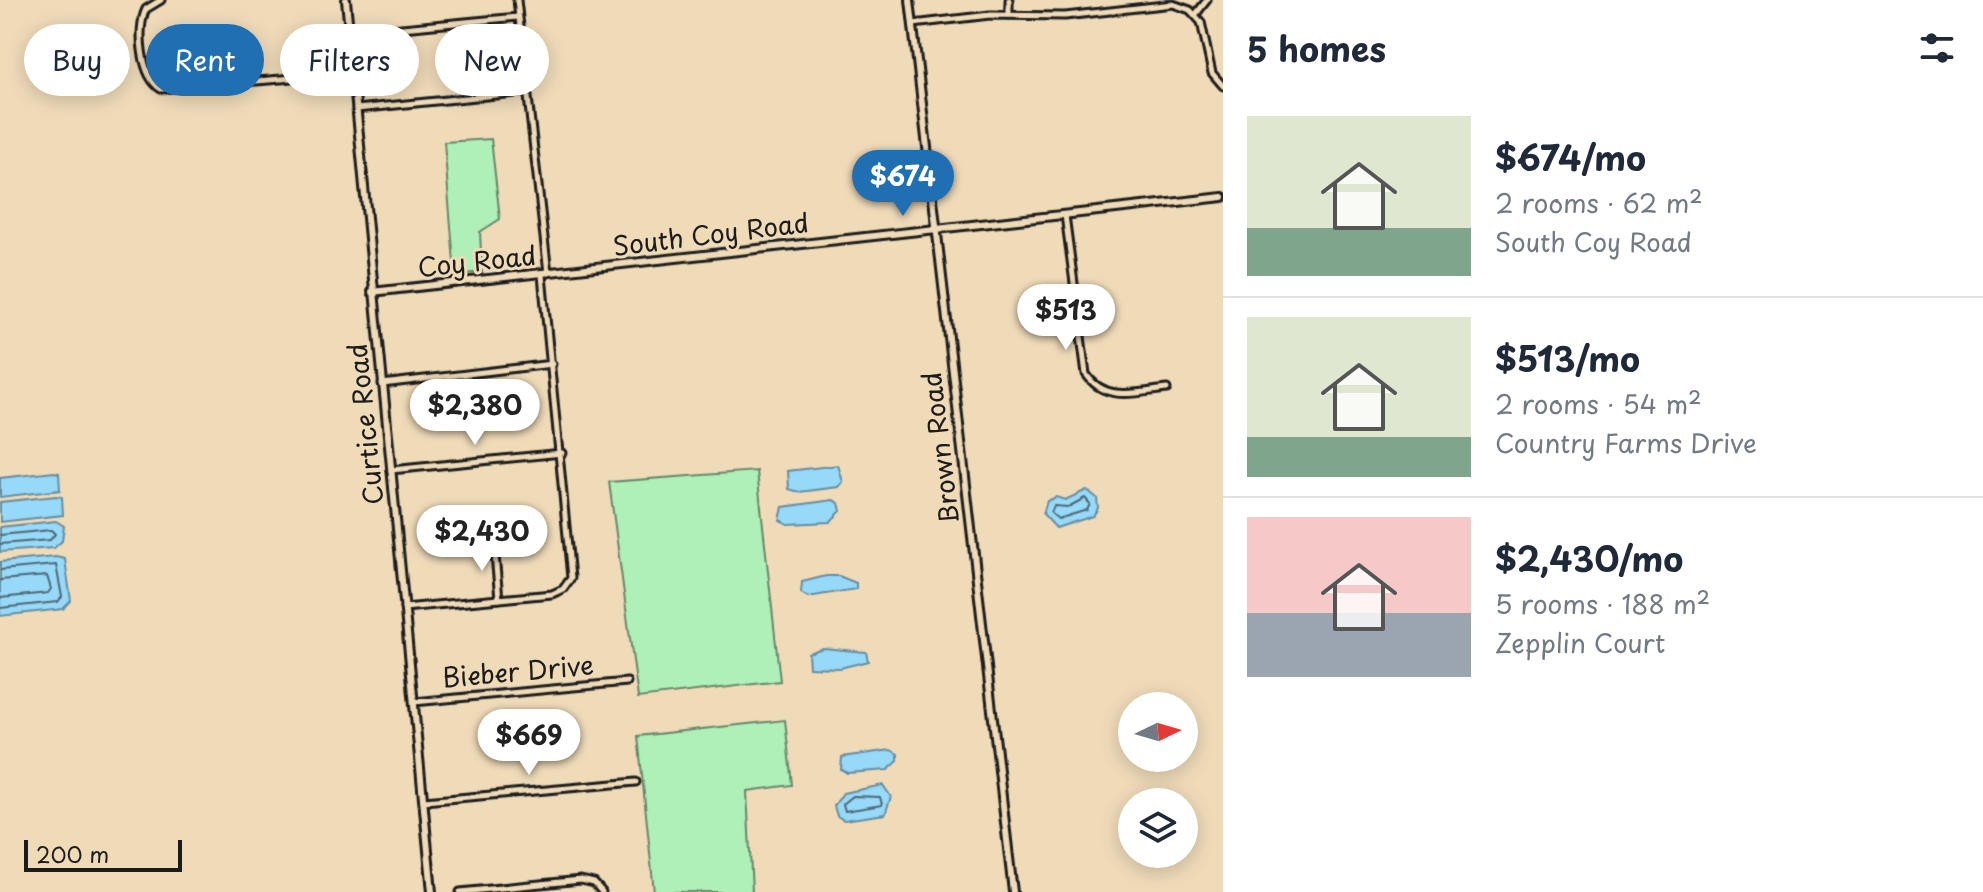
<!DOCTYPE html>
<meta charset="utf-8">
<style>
body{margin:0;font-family:"Playpen Sans",sans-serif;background:#f2f2f3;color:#1f2937;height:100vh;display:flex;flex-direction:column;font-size:30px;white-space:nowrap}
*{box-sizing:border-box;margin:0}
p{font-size:26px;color:#747a83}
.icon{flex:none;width:44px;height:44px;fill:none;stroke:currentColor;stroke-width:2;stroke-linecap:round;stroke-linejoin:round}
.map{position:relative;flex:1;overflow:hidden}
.side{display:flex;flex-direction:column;background:#fff;width:760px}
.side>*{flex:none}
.guide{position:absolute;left:24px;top:24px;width:760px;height:72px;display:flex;gap:16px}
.needle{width:52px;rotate:85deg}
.fabs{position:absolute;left:1118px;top:692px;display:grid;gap:16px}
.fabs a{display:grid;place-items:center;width:80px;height:80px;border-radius:50%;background:#fff;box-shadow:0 4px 20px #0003;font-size:40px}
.scale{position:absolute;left:24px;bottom:20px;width:158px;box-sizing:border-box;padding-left:8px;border:4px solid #1c1c1c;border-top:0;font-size:22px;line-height:28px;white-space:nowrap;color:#1c1c1c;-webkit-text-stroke:6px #f0dbb9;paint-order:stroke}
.price{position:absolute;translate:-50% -68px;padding:0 18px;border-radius:28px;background:#fff;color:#222;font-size:26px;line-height:52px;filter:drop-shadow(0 2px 4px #0008)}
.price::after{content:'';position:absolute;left:50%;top:48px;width:24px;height:18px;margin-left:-12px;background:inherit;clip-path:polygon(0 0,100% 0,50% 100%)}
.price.active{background:#1f6fb2;color:#fff}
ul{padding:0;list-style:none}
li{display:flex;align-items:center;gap:24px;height:200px;padding:0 24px}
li+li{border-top:2px solid #e0e1e3}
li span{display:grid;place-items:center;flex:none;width:224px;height:160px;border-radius:0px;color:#555}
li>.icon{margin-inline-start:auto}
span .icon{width:96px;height:96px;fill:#fffc;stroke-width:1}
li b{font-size:34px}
h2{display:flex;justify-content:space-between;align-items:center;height:96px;padding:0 24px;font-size:34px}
.pill{padding:0 28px;border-radius:36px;background:#fff;box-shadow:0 4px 20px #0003;font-size:28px;line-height:72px}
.pill.active{background:#1f6fb2;color:#fff}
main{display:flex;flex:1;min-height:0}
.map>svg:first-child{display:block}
</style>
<main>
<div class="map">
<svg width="1223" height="892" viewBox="0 0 1223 892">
<rect width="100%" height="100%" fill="#f0dbb9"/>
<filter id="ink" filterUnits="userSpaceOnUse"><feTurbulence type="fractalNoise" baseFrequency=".0125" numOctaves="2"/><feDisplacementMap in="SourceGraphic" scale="16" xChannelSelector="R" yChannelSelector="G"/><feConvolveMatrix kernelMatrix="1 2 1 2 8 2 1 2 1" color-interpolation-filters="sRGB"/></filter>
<g filter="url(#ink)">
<g fill="#afefb8" stroke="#66866a" stroke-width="2">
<polygon points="491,139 500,219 480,232 482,272 455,275 444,142"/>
<polygon points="757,471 780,681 638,698 609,482"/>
<polygon points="785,720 792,785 747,791 752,892 654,892 638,736"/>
</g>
<g fill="#96d9f8" stroke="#658da0" stroke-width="2">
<polygon points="838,465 843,482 839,487 799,492 789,489 788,471"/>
<polygon points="54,472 59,473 60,490 0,497 0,478"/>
<polygon points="1087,490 1097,498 1098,508 1093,516 1056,528 1043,514 1047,501 1056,497 1065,500"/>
<polygon points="56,496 62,497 63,515 0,522 0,502"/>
<polygon points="833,500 839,503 841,511 830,522 788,524 780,520 783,507"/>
<polygon points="56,521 64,526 62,541 54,548 0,552 0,527"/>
<polygon points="56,557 65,559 71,601 63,609 0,616 0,562"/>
<polygon points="826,576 839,576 856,583 856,589 808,597 801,593 802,582"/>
<polygon points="823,648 866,652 868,661 840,668 809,667 808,653"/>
<polygon points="891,750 898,754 898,761 888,770 847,773 841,769 842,757"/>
<polygon points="883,785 891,797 885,814 844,820 837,816 834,806 843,793"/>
</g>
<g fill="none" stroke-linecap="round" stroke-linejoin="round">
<g stroke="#4d6874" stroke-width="2">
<polygon points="1085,498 1090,504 1087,510 1058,519 1051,513 1054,506 1068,507"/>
<polyline points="0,535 51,530 55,534 50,540 0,544"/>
<polyline points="0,570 56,565 62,597 58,602 0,608"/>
<polyline points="0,580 47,576 51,589 48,593 0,598"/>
<polygon points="853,796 880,797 882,805 845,811 843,804"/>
</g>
<g stroke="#1c1c1c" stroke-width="11">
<g id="minor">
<path d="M161 0 146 9C136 29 141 77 161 89L353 73"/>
<polyline points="517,0 548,273"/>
<polyline points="1009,0 1009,15"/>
<polyline points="1196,14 1207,0"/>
<polyline points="913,24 990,15 1065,16 1173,4 1190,10 1201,22 1212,73 1223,86"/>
<polyline points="349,33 518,17"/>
<polyline points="356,109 526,92"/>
<path d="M1065 215 1086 374C1105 403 1138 392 1167 389"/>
<polyline points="382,384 552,364"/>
<polyline points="391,470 562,453"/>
<polyline points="494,544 499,599"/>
<polyline points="404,608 552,594 563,589 571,578 542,275"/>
<polyline points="414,702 627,682"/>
<polyline points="424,801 636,782"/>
<polyline points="460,892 581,880 594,883 602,892"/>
</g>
</g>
<g stroke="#1c1c1c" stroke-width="12">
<g id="tertiary">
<polyline points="346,0 432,892"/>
<polyline points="910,0 1013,892"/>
<polyline points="372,292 1223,197"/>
</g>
</g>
<use href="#minor" stroke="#f0dbb9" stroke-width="5"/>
<use href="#tertiary" stroke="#f0dbb9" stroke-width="6"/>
</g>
</g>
<g text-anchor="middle" stroke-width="6" stroke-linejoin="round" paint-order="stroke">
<g font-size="26" fill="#1c1c1c" stroke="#f0dbb9">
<text transform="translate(711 235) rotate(-7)" y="9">South Coy Road</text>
<text transform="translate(477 262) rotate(-6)" y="9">Coy Road</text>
<text transform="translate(366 424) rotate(-96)" y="9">Curtice Road</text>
<text transform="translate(941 448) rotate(-97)" y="9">Brown Road</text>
<text transform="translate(518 672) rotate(-5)" y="9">Bieber Drive</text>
</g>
</g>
</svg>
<div class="fabs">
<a><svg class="needle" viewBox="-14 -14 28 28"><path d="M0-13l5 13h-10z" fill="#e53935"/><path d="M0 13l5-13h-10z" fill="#747a83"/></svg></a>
<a><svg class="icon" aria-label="layers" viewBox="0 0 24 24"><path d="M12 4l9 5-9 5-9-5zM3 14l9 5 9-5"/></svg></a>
</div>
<div class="scale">200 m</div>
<b class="price active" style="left:903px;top:218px">$674</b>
<b class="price" style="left:1066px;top:352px">$513</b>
<b class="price" style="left:475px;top:447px">$2,380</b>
<b class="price" style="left:482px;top:573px">$2,430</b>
<b class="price" style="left:529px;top:777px">$669</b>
<div class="guide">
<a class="pill">Buy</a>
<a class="pill active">Rent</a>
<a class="pill">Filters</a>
<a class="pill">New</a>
</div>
</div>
<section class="side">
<h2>5 homes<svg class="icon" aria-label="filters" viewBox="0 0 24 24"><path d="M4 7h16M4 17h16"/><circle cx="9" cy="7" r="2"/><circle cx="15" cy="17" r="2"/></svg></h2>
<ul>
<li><span style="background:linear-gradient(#dfe7d0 70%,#7fa58c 0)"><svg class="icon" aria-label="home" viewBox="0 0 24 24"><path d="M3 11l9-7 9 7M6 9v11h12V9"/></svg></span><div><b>$674/mo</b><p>2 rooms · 62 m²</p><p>South Coy Road</p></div></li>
<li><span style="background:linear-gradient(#dfe7d0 75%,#7fa58c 0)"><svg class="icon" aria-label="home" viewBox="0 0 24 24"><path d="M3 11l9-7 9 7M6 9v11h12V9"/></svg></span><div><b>$513/mo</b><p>2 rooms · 54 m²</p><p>Country Farms Drive</p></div></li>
<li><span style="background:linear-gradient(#f6c9c9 60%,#9aa5b1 0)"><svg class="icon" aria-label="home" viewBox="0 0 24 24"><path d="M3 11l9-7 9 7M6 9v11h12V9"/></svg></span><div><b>$2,430/mo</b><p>5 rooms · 188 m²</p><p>Zepplin Court</p></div></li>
</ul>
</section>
</main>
